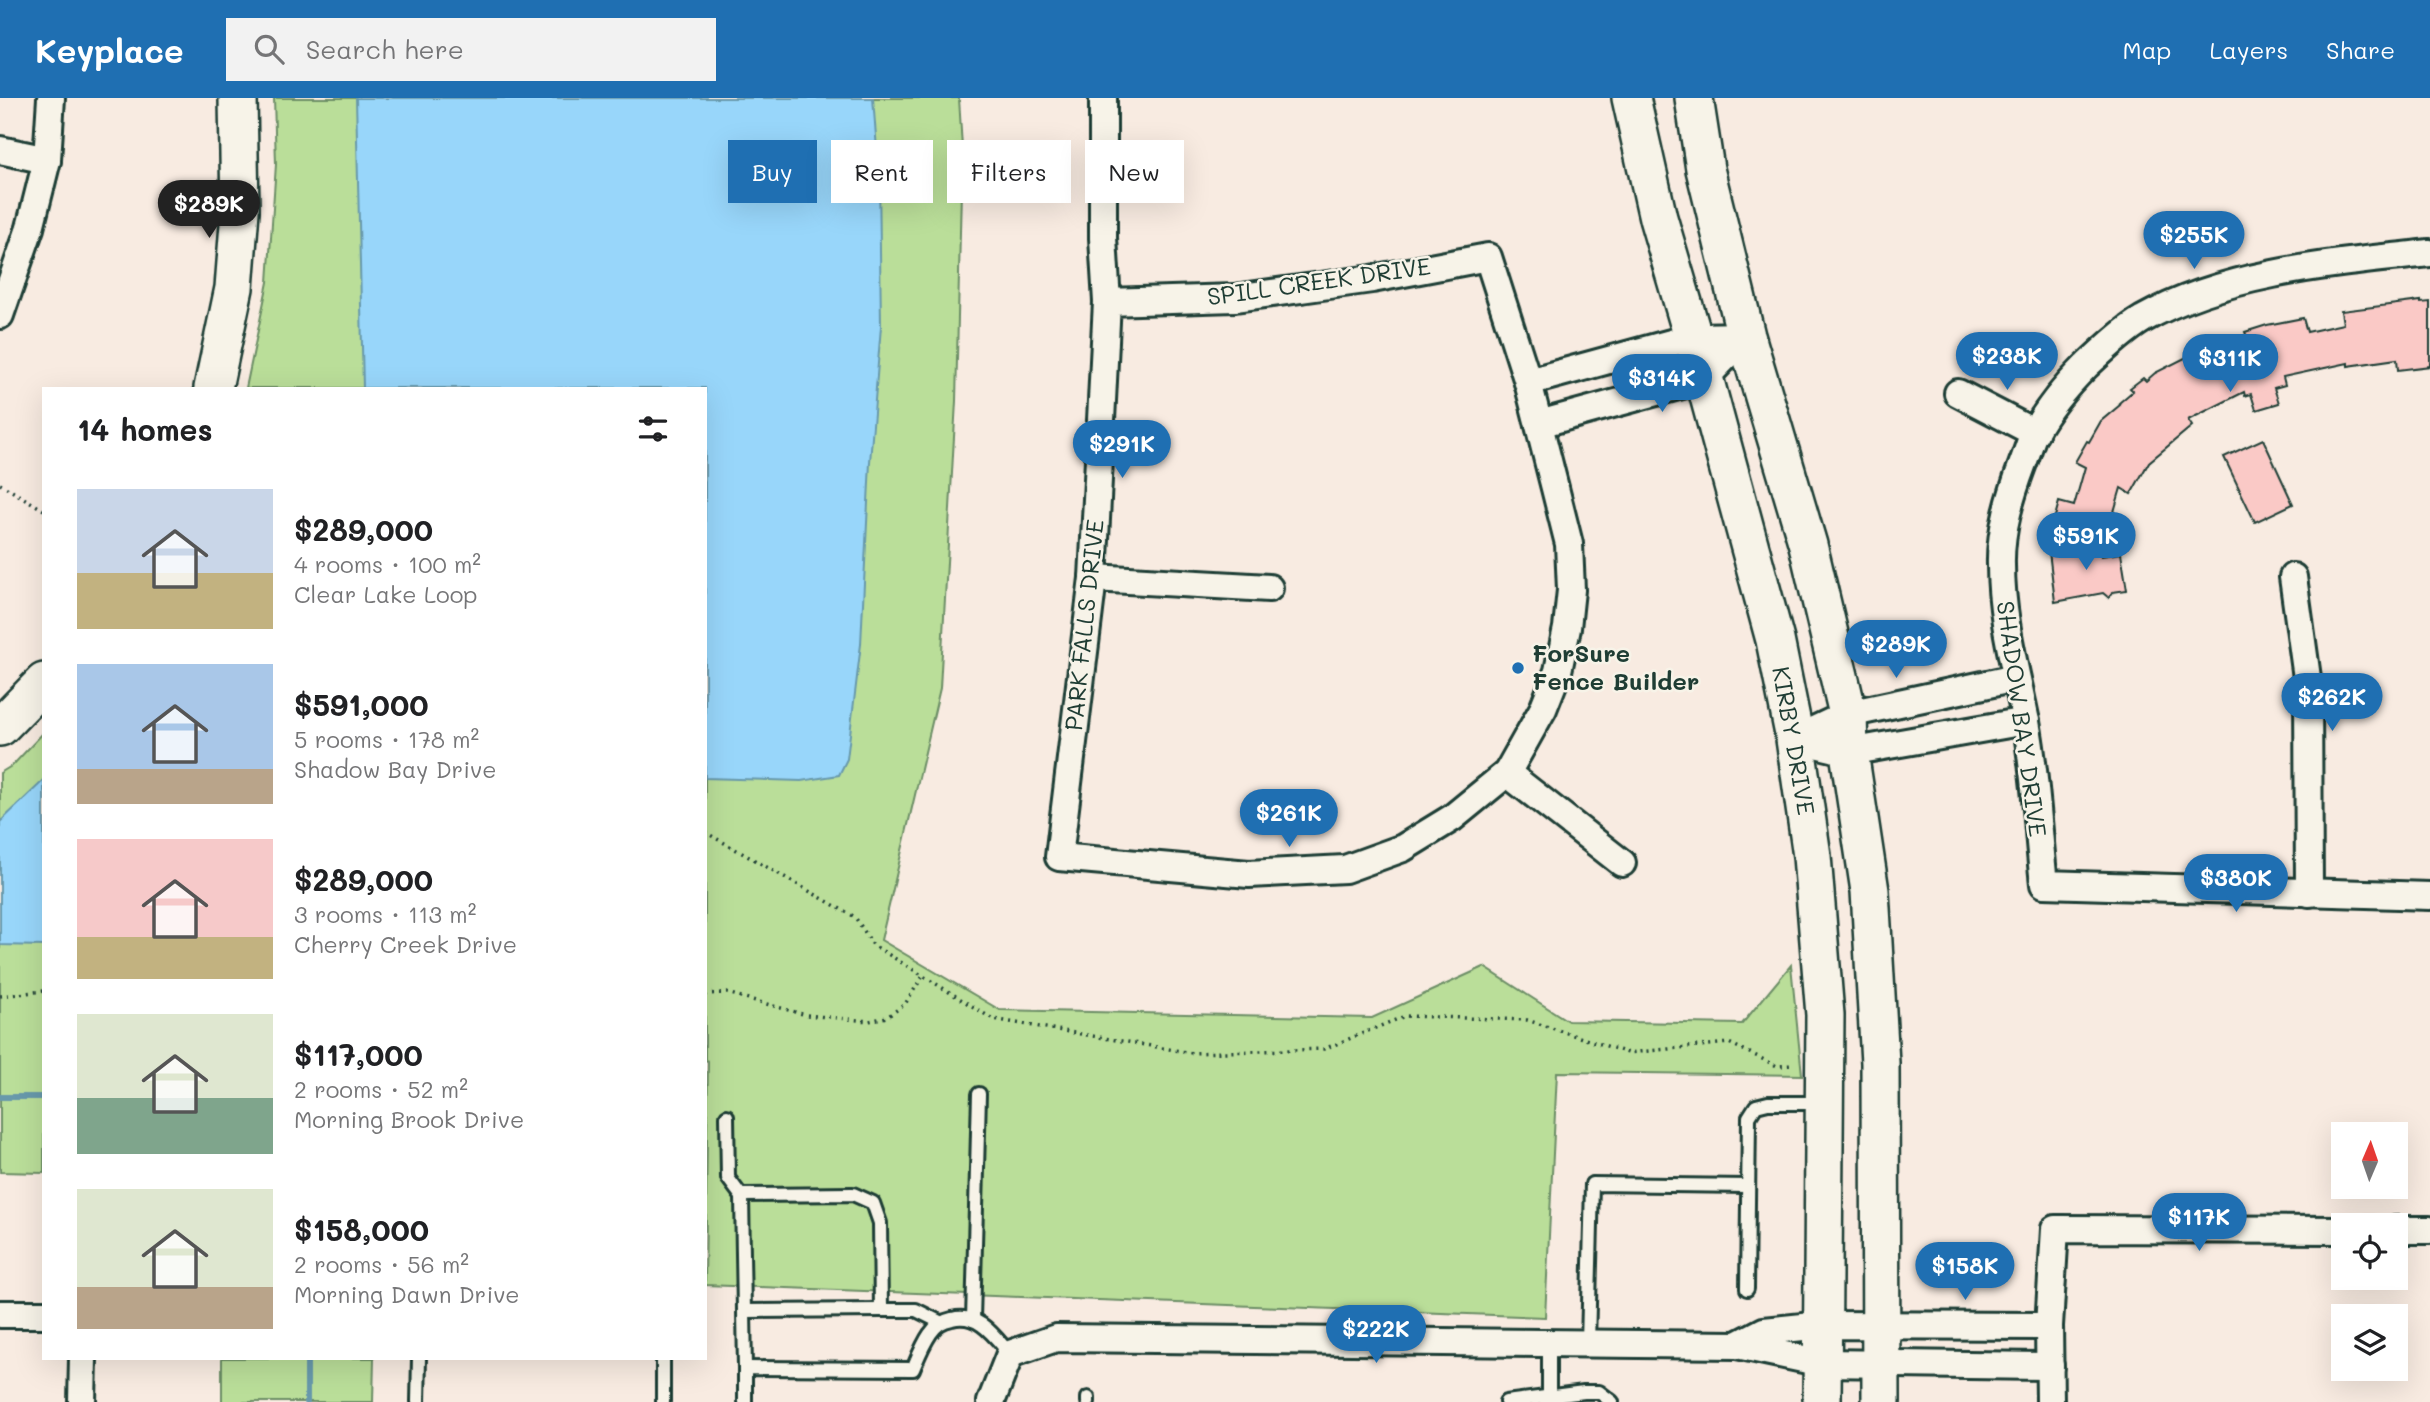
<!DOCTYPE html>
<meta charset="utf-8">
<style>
body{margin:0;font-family:Mali,sans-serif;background:#f2f2f2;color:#202124;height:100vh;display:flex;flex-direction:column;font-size:26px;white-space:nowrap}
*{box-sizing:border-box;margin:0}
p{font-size:23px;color:#757577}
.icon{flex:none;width:38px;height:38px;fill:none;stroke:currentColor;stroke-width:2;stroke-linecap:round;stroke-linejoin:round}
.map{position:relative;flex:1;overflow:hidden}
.drawer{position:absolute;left:42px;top:289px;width:665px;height:973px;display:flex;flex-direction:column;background:#fff;border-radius:0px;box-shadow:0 7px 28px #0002}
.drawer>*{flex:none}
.banner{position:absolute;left:728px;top:42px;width:665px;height:63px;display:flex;gap:14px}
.needle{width:46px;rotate:2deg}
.buttons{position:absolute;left:2331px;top:1024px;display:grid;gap:14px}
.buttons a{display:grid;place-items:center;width:77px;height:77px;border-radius:0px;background:#fff;box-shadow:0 7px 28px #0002;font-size:35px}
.price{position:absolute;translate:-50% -60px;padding:0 16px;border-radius:24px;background:#1f6fb2;color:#fff;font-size:23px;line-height:46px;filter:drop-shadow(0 2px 4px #0008)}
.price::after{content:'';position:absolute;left:50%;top:42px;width:21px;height:16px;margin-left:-10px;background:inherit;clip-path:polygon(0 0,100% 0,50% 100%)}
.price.current{background:#222;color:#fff}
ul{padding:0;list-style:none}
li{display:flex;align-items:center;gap:21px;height:175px;padding:0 35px}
li span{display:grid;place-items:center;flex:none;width:196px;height:140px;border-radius:0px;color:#555}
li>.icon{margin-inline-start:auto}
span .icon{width:84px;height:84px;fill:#fffc;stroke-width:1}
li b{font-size:30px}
h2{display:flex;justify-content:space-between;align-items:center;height:84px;padding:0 35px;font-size:30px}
.pill{padding:0 24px;border-radius:0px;background:#fff;box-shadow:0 7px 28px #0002;font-size:24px;line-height:63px}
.pill.current{background:#1f6fb2;color:#fff}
header{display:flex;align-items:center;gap:42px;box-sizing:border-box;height:98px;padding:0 35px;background:#1f6fb2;color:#fff}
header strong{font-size:33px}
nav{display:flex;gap:38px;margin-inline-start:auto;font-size:24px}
.search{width:490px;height:63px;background:#f2f2f2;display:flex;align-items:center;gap:18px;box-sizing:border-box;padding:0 24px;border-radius:0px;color:#757577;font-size:26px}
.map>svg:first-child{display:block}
</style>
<header>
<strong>Keyplace</strong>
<div class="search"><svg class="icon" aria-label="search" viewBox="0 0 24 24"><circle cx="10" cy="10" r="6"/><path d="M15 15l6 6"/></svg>Search here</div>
<nav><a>Map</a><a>Layers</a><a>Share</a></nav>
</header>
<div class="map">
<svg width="2430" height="1304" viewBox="0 0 2430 1304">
<rect width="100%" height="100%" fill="#f8ebe1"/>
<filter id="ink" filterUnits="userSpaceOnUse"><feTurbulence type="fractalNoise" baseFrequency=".0143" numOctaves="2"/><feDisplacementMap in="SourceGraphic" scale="14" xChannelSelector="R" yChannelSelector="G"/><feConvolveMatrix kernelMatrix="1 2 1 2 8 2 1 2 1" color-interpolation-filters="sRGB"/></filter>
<g filter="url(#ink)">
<g fill="#bade99" stroke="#6c8e66" stroke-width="2">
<polygon points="274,0 959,0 962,50 956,303 940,590 881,842 1000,912 1372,920 1484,869 1568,923 1742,926 1791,867 1802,977 1557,974 1545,1219 705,1187 708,963 705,962 705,290 246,290 268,184 276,66"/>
<polygon points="44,634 44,1075 0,1074 0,675 13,667"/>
<polygon points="222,1260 374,1260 373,1304 222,1304"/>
</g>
<g fill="#98d6fa" stroke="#6899ab" stroke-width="2">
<polygon points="356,0 873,0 879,77 881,228 870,364 861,546 847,661 839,677 801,683 705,680 705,290 363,290"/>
<polygon points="44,682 44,848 0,847 0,724"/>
</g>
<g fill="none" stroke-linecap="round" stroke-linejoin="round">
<g stroke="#6899ab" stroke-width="6">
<polyline points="0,999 44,999"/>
<polyline points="307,1304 307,1260"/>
</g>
</g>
<g fill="#fac9c6" stroke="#1f3d34" stroke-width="2">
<polygon points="2421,203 2421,205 2430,204 2430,268 2398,272 2397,261 2348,268 2348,265 2283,279 2285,287 2274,290 2279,305 2256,312 2251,296 2245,298 2244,294 2188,322 2192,328 2149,364 2131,396 2121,390 2106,441 2053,426 2059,404 2074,408 2085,369 2075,364 2087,343 2089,344 2101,323 2120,307 2119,305 2133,293 2130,290 2143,280 2146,283 2155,275 2189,258 2188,255 2205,247 2209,255 2249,244 2245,234 2267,227 2303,220 2307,234 2343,226 2341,213"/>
<polygon points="2263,341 2293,406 2255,424 2224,359"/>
<polygon points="2106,443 2101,458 2121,455 2127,492 2113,494 2109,500 2103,495 2055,504 2049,453"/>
</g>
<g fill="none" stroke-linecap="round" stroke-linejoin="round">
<g stroke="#1f3d34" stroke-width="18">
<g id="lane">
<polyline points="727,1018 728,1080 742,1099 745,1270"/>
<polyline points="741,1097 853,1096 873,1105 880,1125 881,1212 916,1212 940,1224"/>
<polyline points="1747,1191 1749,1019 1756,1008 1768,1005 1822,1005"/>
<polyline points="746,1213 881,1212"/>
<polyline points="973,1222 979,996"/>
<polyline points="1549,1245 1549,1304"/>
<polyline points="1588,1246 1592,1086 1748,1088"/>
<polyline points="418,1304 419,1260"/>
<polyline points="663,1304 663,1260"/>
<path d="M745 1304V1270L913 1271C918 1259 923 1246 930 1236 936 1227 942 1223 952 1221 979 1214 995 1239 1010 1256"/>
<polyline points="1088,1304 1088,1300"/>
<polyline points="1506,1304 1584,1294 1599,1294 1612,1304"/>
</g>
</g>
<g stroke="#1f3d34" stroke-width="32">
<g id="street">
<polyline points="1103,0 1103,140 1107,204 1093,480 1059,759 1249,776 1345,771 1403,750 1452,720 1507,675 1543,611 1558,573 1567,530 1571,492 1569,446 1555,390 1528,284 1488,159 1372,181 1235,200 1107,204"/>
<polyline points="0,52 47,62"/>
<path d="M2430 155C2336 165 2226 174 2143 221 2123 233 2103 252 2086 268 2067 287 2047 311 2034 335 2030 344 2027 355 2023 365 2011 397 2000 432 2001 467 2001 521 2016 572 2026 624 2036 677 2038 732 2044 786L2430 798"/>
<polyline points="0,217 30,130 47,62 51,0"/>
<polyline points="1528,284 1693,239 1746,238"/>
<polyline points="1958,295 2035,335"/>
<polyline points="1539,326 1704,281 1746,238"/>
<polyline points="2293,479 2308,587 2309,795"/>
<polyline points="1093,480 1269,490"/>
<polyline points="1795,641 1849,654 2026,623"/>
<polyline points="1795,641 1848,616 2016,580"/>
<polyline points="1507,675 1622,765"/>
<polyline points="2396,1132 2430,1132"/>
<polyline points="0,1216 44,1216"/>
<polyline points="1737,1247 1764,1233 1823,1227 2049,1228"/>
<polyline points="82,1304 83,1260"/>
<polyline points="991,1304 1010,1256 1056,1240 1737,1247 1822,1265 2050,1268"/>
<polyline points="2050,1304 2049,1228 2055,1131 2343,1132"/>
</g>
</g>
<g stroke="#1f3d34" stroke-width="42">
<g id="secondary">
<polyline points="1631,0 1658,120 1693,239 1775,542 1795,641 1812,758 1825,917 1822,1304"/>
<polyline points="1694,0 1705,71 1746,238 1808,447 1848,616 1849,654 1870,793 1880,965 1881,1304"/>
<polyline points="213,290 234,190 240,113 238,0"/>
<polyline points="0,629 44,584"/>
</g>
</g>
<g stroke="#1f3d34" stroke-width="3.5" stroke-dasharray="2 5" stroke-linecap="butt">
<polyline points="0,386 44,412"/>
<polyline points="705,734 855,819 873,847 993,921 1192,955 1324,951 1405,918 1527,922 1628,955 1729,945 1777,968 1794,967"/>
<polyline points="705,896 727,895 806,917 869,923 887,919 905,906 923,878"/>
<polyline points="0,898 44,893"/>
</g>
<use href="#lane" stroke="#f7f3e8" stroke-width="12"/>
<use href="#street" stroke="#f7f3e8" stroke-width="26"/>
<use href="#secondary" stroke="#f7f3e8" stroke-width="37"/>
</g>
</g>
<circle fill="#1f6fb2" stroke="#f7f3e8" stroke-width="2.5" cx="1518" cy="570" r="7"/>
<g text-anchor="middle" stroke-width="5" stroke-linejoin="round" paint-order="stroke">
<g font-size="24" fill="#1f3d34" stroke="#f7f3e8">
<text transform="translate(1319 184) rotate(-8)" y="8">SPILL CREEK DRIVE</text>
<text transform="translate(1085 527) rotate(-84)" y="8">PARK FALLS DRIVE</text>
<text transform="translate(2021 621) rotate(82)" y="8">SHADOW BAY DRIVE</text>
<text transform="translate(1793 643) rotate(80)" y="8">KIRBY DRIVE</text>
</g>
<g font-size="24" font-weight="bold" fill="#1f3d34" stroke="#f7f3e8" text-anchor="start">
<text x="1532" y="564">ForSure<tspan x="1532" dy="28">Fence Builder</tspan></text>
</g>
</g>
</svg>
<div class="buttons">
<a><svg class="needle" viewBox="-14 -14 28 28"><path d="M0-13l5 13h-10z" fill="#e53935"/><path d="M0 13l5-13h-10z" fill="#757577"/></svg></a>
<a><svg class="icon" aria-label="locate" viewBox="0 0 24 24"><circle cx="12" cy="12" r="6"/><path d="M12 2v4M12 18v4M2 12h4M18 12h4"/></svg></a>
<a><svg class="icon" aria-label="layers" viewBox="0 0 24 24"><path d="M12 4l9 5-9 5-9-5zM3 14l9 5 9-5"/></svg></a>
</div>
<b class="price current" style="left:209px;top:142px">$289K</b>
<b class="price" style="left:2194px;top:173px">$255K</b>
<b class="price" style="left:2007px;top:294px">$238K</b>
<b class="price" style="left:2230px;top:296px">$311K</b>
<b class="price" style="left:1662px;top:316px">$314K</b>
<b class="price" style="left:1122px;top:382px">$291K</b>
<b class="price" style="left:2086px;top:474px">$591K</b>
<b class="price" style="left:1896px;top:582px">$289K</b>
<b class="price" style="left:2332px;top:635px">$262K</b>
<b class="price" style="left:1289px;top:751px">$261K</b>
<b class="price" style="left:2236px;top:816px">$380K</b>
<b class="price" style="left:2199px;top:1155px">$117K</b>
<b class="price" style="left:1965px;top:1204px">$158K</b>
<b class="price" style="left:1376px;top:1267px">$222K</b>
<div class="banner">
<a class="pill current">Buy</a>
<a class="pill">Rent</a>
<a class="pill">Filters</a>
<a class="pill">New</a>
</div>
<section class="drawer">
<h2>14 homes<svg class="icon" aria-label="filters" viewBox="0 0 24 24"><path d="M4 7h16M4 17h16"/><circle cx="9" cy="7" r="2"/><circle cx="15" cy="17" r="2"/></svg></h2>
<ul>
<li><span style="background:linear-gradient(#c9d6e8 60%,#c2b280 0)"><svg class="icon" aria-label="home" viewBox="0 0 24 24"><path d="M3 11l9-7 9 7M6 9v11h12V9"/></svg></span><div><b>$289,000</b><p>4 rooms · 100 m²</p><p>Clear Lake Loop</p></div></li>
<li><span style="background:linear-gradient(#a9c7e8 75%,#b9a48a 0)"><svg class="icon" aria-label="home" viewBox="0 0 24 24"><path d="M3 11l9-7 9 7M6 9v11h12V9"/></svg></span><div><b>$591,000</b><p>5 rooms · 178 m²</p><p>Shadow Bay Drive</p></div></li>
<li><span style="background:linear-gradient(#f6c9c9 70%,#c2b280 0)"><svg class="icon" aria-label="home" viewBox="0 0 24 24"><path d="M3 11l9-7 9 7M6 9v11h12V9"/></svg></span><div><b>$289,000</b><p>3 rooms · 113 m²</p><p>Cherry Creek Drive</p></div></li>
<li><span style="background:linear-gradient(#dfe7d0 60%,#7fa58c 0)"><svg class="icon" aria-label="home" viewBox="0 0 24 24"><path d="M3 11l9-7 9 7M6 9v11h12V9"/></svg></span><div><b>$117,000</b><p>2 rooms · 52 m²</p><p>Morning Brook Drive</p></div></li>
<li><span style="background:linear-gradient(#dfe7d0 70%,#b9a48a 0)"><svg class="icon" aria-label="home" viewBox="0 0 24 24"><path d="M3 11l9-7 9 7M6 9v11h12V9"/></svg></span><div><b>$158,000</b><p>2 rooms · 56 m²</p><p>Morning Dawn Drive</p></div></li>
</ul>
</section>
</div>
